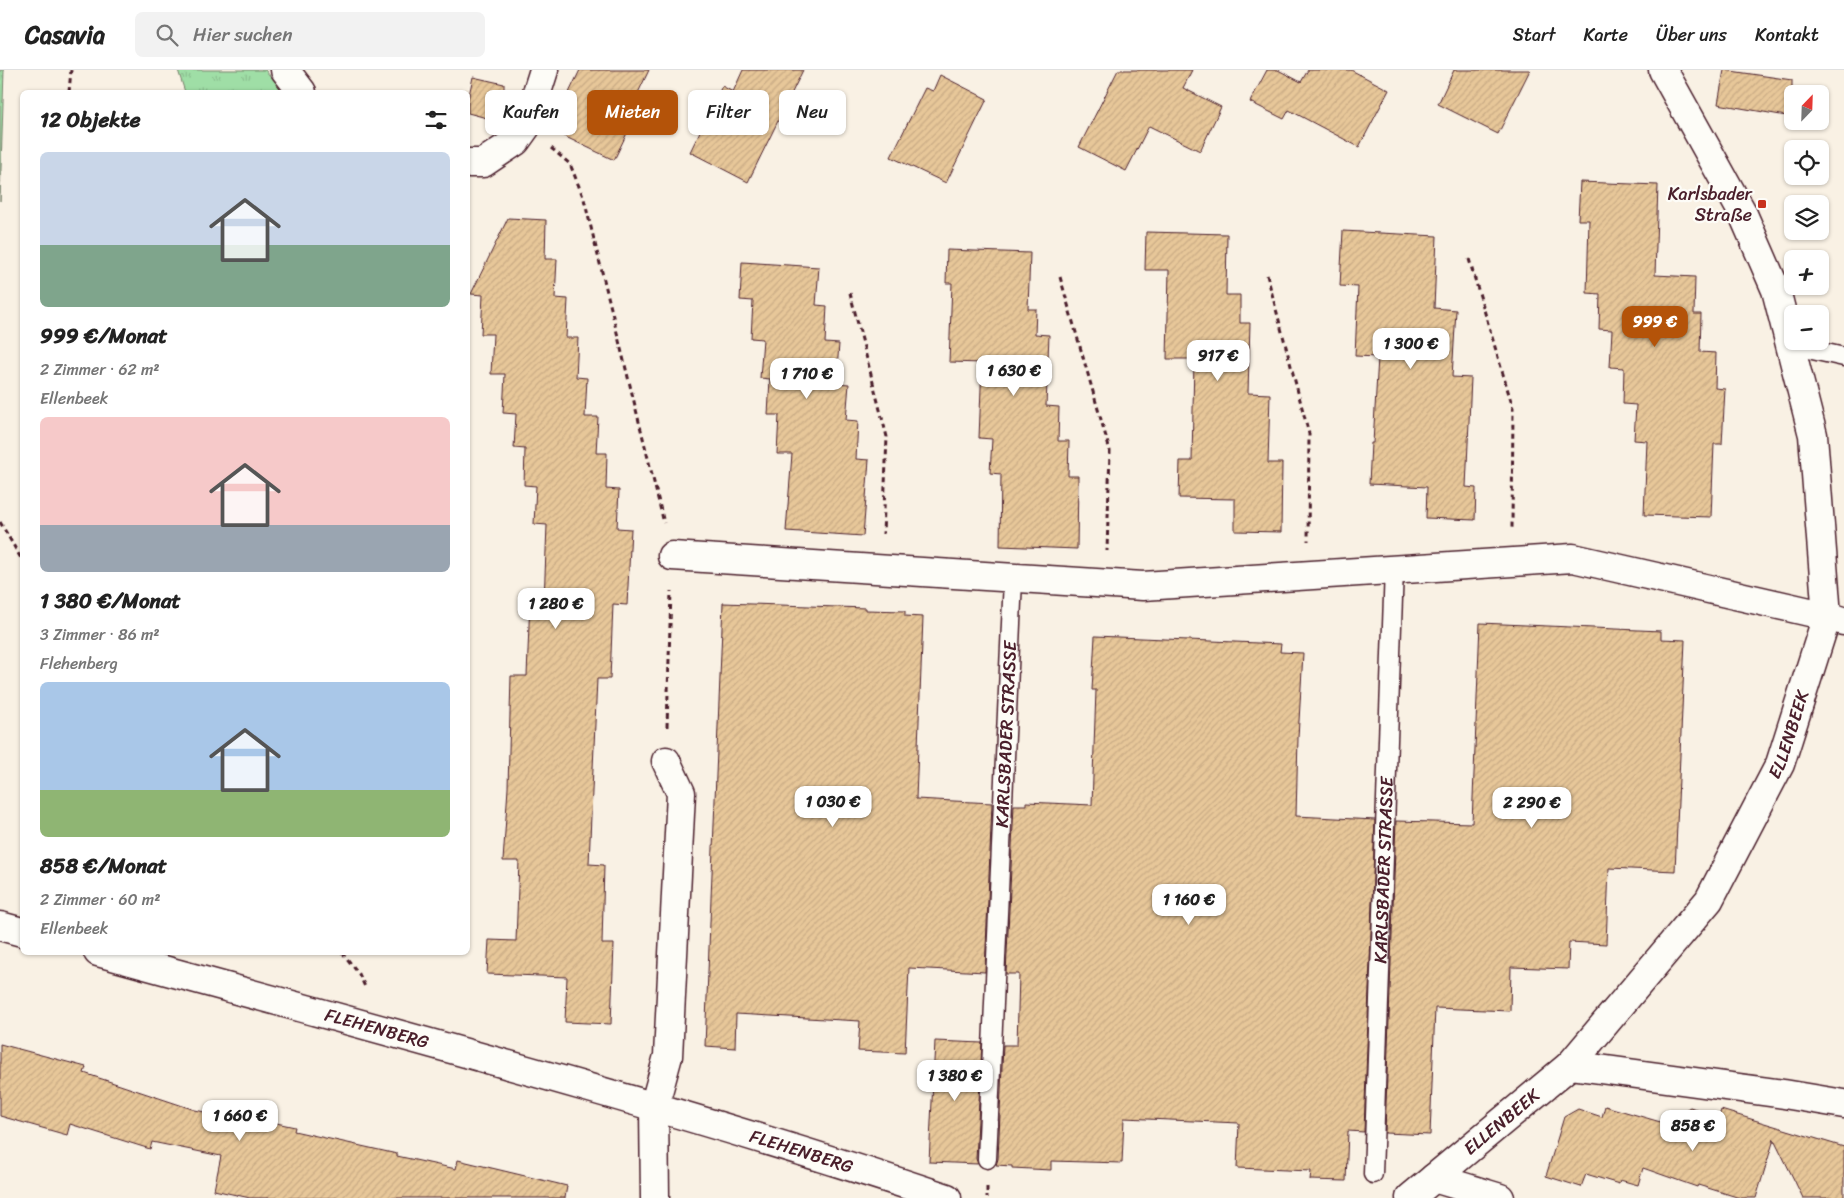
<!DOCTYPE html>
<html lang="de">
<meta charset="utf-8">
<style>
body{margin:0;font-family:Sriracha,sans-serif;background:#f2f2f2;color:#222;height:100vh;display:flex;flex-direction:column;font-size:19px;white-space:nowrap}
*{box-sizing:border-box;margin:0}
p{font-size:16px;color:#767676}
.icon{flex:none;width:28px;height:28px;fill:none;stroke:currentColor;stroke-width:2;stroke-linecap:round;stroke-linejoin:round}
.map{position:relative;flex:1;overflow:hidden}
.panel{position:absolute;left:20px;top:20px;width:450px;height:865px;display:flex;flex-direction:column;background:#fff;border-radius:8px;box-shadow:0 1px 4px #0004}
.panel>*{flex:none}
.hud{position:absolute;left:485px;top:20px;width:475px;height:45px;display:flex;gap:10px}
.needle{width:32px;rotate:23deg}
.tools{position:absolute;left:1784px;top:15px;display:grid;gap:10px}
.tools a{display:grid;place-items:center;width:45px;height:45px;border-radius:8px;background:#fff;box-shadow:0 1px 4px #0004;font-size:25px}
.price{position:absolute;translate:-50% -42px;padding:0 11px;border-radius:10px;background:#fff;color:#222;font-size:16px;line-height:32px;filter:drop-shadow(0 1px 2px #0008)}
.price::after{content:'';position:absolute;left:50%;top:30px;width:15px;height:11px;margin-left:-8px;background:inherit;clip-path:polygon(0 0,100% 0,50% 100%)}
.price.on{background:#b45309;color:#fff}
ul{padding:0;list-style:none}
li{display:grid;align-content:center;gap:10px;height:265px;padding:0 20px}
li span{display:grid;place-items:center;height:155px;border-radius:8px;color:#555}
li>.icon{margin-inline-start:auto}
span .icon{width:90px;height:90px;fill:#fffc;stroke-width:1}
li b{font-size:21px}
h2{display:flex;justify-content:space-between;align-items:center;height:60px;padding:0 20px;font-size:21px}
.pill{padding:0 18px;border-radius:8px;background:#fff;box-shadow:0 1px 4px #0004;font-size:18px;line-height:45px}
.pill.on{background:#b45309;color:#fff}
header{display:flex;align-items:center;gap:30px;box-sizing:border-box;height:70px;padding:0 25px;background:#fff;border-bottom:1px solid #e0e0e0}
header strong{font-size:24px}
nav{display:flex;gap:28px;margin-inline-start:auto;font-size:18px}
.search{width:350px;height:45px;background:#f2f2f2;display:flex;align-items:center;gap:12px;box-sizing:border-box;padding:0 18px;border-radius:8px;color:#767676;font-size:19px}
.map>svg:first-child{display:block}
</style>
<header>
<strong>Casavia</strong>
<div class="search"><svg class="icon" aria-label="search" viewBox="0 0 24 24"><circle cx="10" cy="10" r="6"/><path d="M15 15l6 6"/></svg>Hier suchen</div>
<nav><a>Start</a><a>Karte</a><a>Über uns</a><a>Kontakt</a></nav>
</header>
<div class="map">
<svg width="1844" height="1128" viewBox="0 0 1844 1128">
<defs>
<pattern id="grass-tufts" width="24" height="20" patternUnits="userSpaceOnUse" patternTransform="scale(1.25)"><rect width="24" height="20" fill="#9fdea6"/><path d="M3 7l-1-3M5 7V3M7 7l1-3M15 17l-1-3M17 17v-4M19 17l1-3" fill="none" stroke="#8abe8f"/></pattern>
<pattern id="building-hatch" width="6" height="6" patternUnits="userSpaceOnUse" patternTransform="scale(1.25)"><rect width="6" height="6" fill="#e7c799"/><path d="M-1 1l2-2M0 6l6-6M5 7l2-2" fill="none" stroke="#c8aa84"/></pattern>
</defs>
<rect width="100%" height="100%" fill="#f9f1e4"/>
<filter id="ink" filterUnits="userSpaceOnUse"><feTurbulence type="fractalNoise" baseFrequency=".02" numOctaves="2"/><feDisplacementMap in="SourceGraphic" scale="10" xChannelSelector="R" yChannelSelector="G"/><feConvolveMatrix kernelMatrix="1 2 1 2 8 2 1 2 1" color-interpolation-filters="sRGB"/></filter>
<g filter="url(#ink)">
<g fill="url(#grass-tufts)" stroke="#747e68">
<polygon points="0,0 4,0 0,131"/>
<polygon points="178,0 265,0 284,22 185,22"/>
</g>
<g fill="url(#building-hatch)" stroke="#4a1f2b">
<polygon points="580,0 649,0 637,25 644,28 614,90 551,60"/>
<polygon points="743,0 803,0 748,112 690,82 722,16 733,22"/>
<polygon points="1118,0 1192,0 1183,18 1221,37 1200,81 1149,56 1126,101 1079,77"/>
<polygon points="1267,0 1278,0 1301,12 1308,0 1351,0 1389,20 1359,77 1289,40 1284,49 1250,32"/>
<polygon points="1454,0 1530,0 1498,64 1438,34"/>
<polygon points="1724,0 1792,10 1792,47 1718,34"/>
<polygon points="940,5 987,29 946,113 891,87 925,18 933,21"/>
<polygon points="473,7 504,14 504,27 498,51 468,43 468,30"/>
<polygon points="1580,112 1658,115 1655,205 1695,207 1694,244 1701,244 1700,282 1716,283 1715,318 1725,319 1722,374 1714,374 1711,447 1644,445 1647,371 1634,370 1636,335 1623,334 1624,298 1610,297 1612,260 1599,259 1600,224 1587,223 1589,150 1578,150"/>
<polygon points="508,148 546,150 545,189 557,189 555,228 568,229 566,268 578,268 576,307 587,308 585,347 598,347 596,383 607,383 606,419 619,420 617,458 631,459 627,535 613,534 610,609 597,609 592,721 589,794 604,795 602,874 614,874 611,954 565,952 567,907 487,904 489,870 516,871 519,791 503,791 508,718 511,606 527,606 530,530 544,531 547,455 534,454 536,416 524,415 525,379 514,378 516,344 503,343 505,304 491,304 493,264 481,264 483,225 471,224"/>
<polygon points="1343,161 1437,166 1434,238 1456,240 1452,307 1471,308 1466,417 1476,418 1475,450 1426,448 1427,417 1369,414 1371,373 1373,373 1378,287 1355,286 1358,217 1340,216"/>
<polygon points="1146,162 1227,164 1226,225 1240,225 1240,253 1250,253 1248,323 1270,324 1268,393 1282,393 1281,462 1235,461 1235,429 1179,428 1180,391 1192,391 1194,289 1167,289 1169,200 1145,200"/>
<polygon points="947,180 1030,183 1028,239 1036,239 1035,264 1049,265 1046,336 1059,337 1058,371 1069,371 1068,406 1078,406 1077,479 1000,476 1001,404 990,403 992,369 979,368 982,293 949,292 952,213 946,213"/>
<polygon points="742,192 819,197 816,235 827,236 825,273 839,274 836,313 849,314 846,350 858,351 856,389 869,390 863,466 786,461 792,384 777,384 779,345 768,345 770,309 760,308 763,269 751,268 753,231 740,230"/>
<polygon points="723,533 866,538 866,540 905,541 905,546 923,547 916,729 992,733 985,902 909,898 905,983 858,981 860,951 736,944 735,978 705,976"/>
<polygon points="1480,553 1661,561 1661,569 1685,570 1675,801 1609,798 1606,874 1569,872 1568,899 1511,897 1510,941 1435,938 1430,1065 1385,1063 1396,751 1472,753"/>
<polygon points="1095,566 1281,574 1280,582 1303,583 1298,668 1296,746 1375,750 1364,1062 1348,1061 1346,1111 1310,1110 1311,1101 1237,1098 1239,1053 1124,1048 1122,1093 1051,1091 1051,1100 1012,1098 1012,1096 996,1095 998,1089 1003,975 1017,975 1019,904 1006,904 1014,735 1026,735 1026,732 1092,735 1096,620 1092,620"/>
<polygon points="935,971 982,973 976,1089 978,1094 929,1092"/>
<polygon points="0,974 86,997 84,1003 195,1040 238,1049 239,1045 295,1057 294,1061 397,1084 397,1086 456,1099 458,1090 567,1116 565,1128 250,1128 214,1120 221,1086 152,1072 150,1079 70,1054 67,1065 0,1046"/>
<polygon points="1605,1036 1664,1053 1690,1037 1719,1047 1721,1040 1844,1077 1844,1128 1803,1128 1774,1069 1756,1128 1740,1128 1698,1115 1697,1117 1643,1098 1638,1115 1620,1110 1619,1114 1586,1104 1581,1117 1546,1106 1564,1047 1578,1039 1602,1047"/>
</g>
<g fill="none" stroke-linecap="round" stroke-linejoin="round">
<g stroke="#4a1f2b" stroke-width="21">
<g id="service">
<polyline points="1790,275 1844,287"/>
<path id="s1" d="M987 1089 1013 509"/>
<path id="s2" d="M1373 1104 1394 498"/>
</g>
</g>
<g stroke="#4a1f2b" stroke-width="31">
<g id="minor">
<polyline points="285,0 302,22"/>
<polyline points="468,93 483,93 516,71 526,57 544,0"/>
<polyline points="672,486 1143,516 1573,488 1827,546 1843,551"/>
<polyline points="0,856 22,862"/>
<path id="s3" d="M98 882C382 960 668 1035 947 1128"/>
<polyline points="1570,995 1784,1024 1844,1034"/>
<polyline points="1434,1108 1500,1128"/>
<polyline points="655,1128 654,1037 668,986 681,723 666,691"/>
<path id="s4" d="M1410 1128 1570 995 1709 830 1780 694 1827 546 1813 365 1776 220 1742 142 1663 0"/>
</g>
</g>
<g stroke="#4a1f2b" stroke-width="3" stroke-dasharray="5 4" stroke-linecap="butt">
<polyline points="69,22 71,0"/>
<polyline points="551,78 570,94 584,129 664,453"/>
<polyline points="1469,189 1513,338 1512,458"/>
<polyline points="1267,205 1309,364 1308,471"/>
<polyline points="1060,207 1110,381 1107,481"/>
<polyline points="850,223 887,367 883,464"/>
<polyline points="0,452 22,490"/>
<polyline points="667,657 671,521"/>
<polyline points="342,882 359,904 366,919"/>
<polyline points="987,1117 987,1128"/>
</g>
<use href="#service" stroke="#fdfcf7" stroke-width="18"/>
<use href="#minor" stroke="#fdfcf7" stroke-width="28"/>
</g>
</g>
<rect fill="#c8321e" stroke="#fdfcf7" stroke-width="2" x="1757" y="129" width="10" height="10" rx="2.5"/>
<g text-anchor="middle" stroke-width="4.5" stroke-linejoin="round" paint-order="stroke">
<g font-size="18" fill="#4a1f2b" stroke="#fdfcf7" text-anchor="end">
<text x="1752" y="130">Karlsbader<tspan x="1752" dy="21">Straße</tspan></text>
</g>
<g font-size="18" fill="#4a1f2b" stroke="#fdfcf7">
<text dy="6" stroke="none"><textPath href="#s1" startOffset="425">KARLSBADER STRASSE</textPath></text>
<text dy="6" stroke="none"><textPath href="#s4" startOffset="608">ELLENBEEK</textPath></text>
<text dy="6" stroke="none"><textPath href="#s2" startOffset="304">KARLSBADER STRASSE</textPath></text>
<text dy="6" stroke="none"><textPath href="#s3" startOffset="289">FLEHENBERG</textPath></text>
<text dy="6" stroke="none"><textPath href="#s4" startOffset="119">ELLENBEEK</textPath></text>
<text dy="6" stroke="none"><textPath href="#s3" startOffset="731">FLEHENBERG</textPath></text>
</g>
</g>
</svg>
<div class="tools">
<a><svg class="needle" viewBox="-14 -14 28 28"><path d="M0-13l5 13h-10z" fill="#e53935"/><path d="M0 13l5-13h-10z" fill="#767676"/></svg></a>
<a><svg class="icon" aria-label="locate" viewBox="0 0 24 24"><circle cx="12" cy="12" r="6"/><path d="M12 2v4M12 18v4M2 12h4M18 12h4"/></svg></a>
<a><svg class="icon" aria-label="layers" viewBox="0 0 24 24"><path d="M12 4l9 5-9 5-9-5zM3 14l9 5 9-5"/></svg></a>
<a>+</a>
<a>−</a>
</div>
<b class="price on" style="left:1655px;top:278px">999 €</b>
<b class="price" style="left:1411px;top:300px">1 300 €</b>
<b class="price" style="left:1218px;top:312px">917 €</b>
<b class="price" style="left:1014px;top:327px">1 630 €</b>
<b class="price" style="left:807px;top:330px">1 710 €</b>
<b class="price" style="left:556px;top:560px">1 280 €</b>
<b class="price" style="left:833px;top:758px">1 030 €</b>
<b class="price" style="left:1532px;top:759px">2 290 €</b>
<b class="price" style="left:1189px;top:856px">1 160 €</b>
<b class="price" style="left:955px;top:1032px">1 380 €</b>
<b class="price" style="left:240px;top:1072px">1 660 €</b>
<b class="price" style="left:1693px;top:1082px">858 €</b>
<div class="hud">
<a class="pill">Kaufen</a>
<a class="pill on">Mieten</a>
<a class="pill">Filter</a>
<a class="pill">Neu</a>
</div>
<section class="panel">
<h2>12 Objekte<svg class="icon" aria-label="filters" viewBox="0 0 24 24"><path d="M4 7h16M4 17h16"/><circle cx="9" cy="7" r="2"/><circle cx="15" cy="17" r="2"/></svg></h2>
<ul>
<li><span style="background:linear-gradient(#c9d6e8 60%,#7fa58c 0)"><svg class="icon" aria-label="home" viewBox="0 0 24 24"><path d="M3 11l9-7 9 7M6 9v11h12V9"/></svg></span><div><b>999 €/Monat</b><p>2 Zimmer · 62 m²</p><p>Ellenbeek</p></div></li>
<li><span style="background:linear-gradient(#f6c9c9 70%,#9aa5b1 0)"><svg class="icon" aria-label="home" viewBox="0 0 24 24"><path d="M3 11l9-7 9 7M6 9v11h12V9"/></svg></span><div><b>1 380 €/Monat</b><p>3 Zimmer · 86 m²</p><p>Flehenberg</p></div></li>
<li><span style="background:linear-gradient(#a9c7e8 70%,#8fb573 0)"><svg class="icon" aria-label="home" viewBox="0 0 24 24"><path d="M3 11l9-7 9 7M6 9v11h12V9"/></svg></span><div><b>858 €/Monat</b><p>2 Zimmer · 60 m²</p><p>Ellenbeek</p></div></li>
</ul>
</section>
</div>
